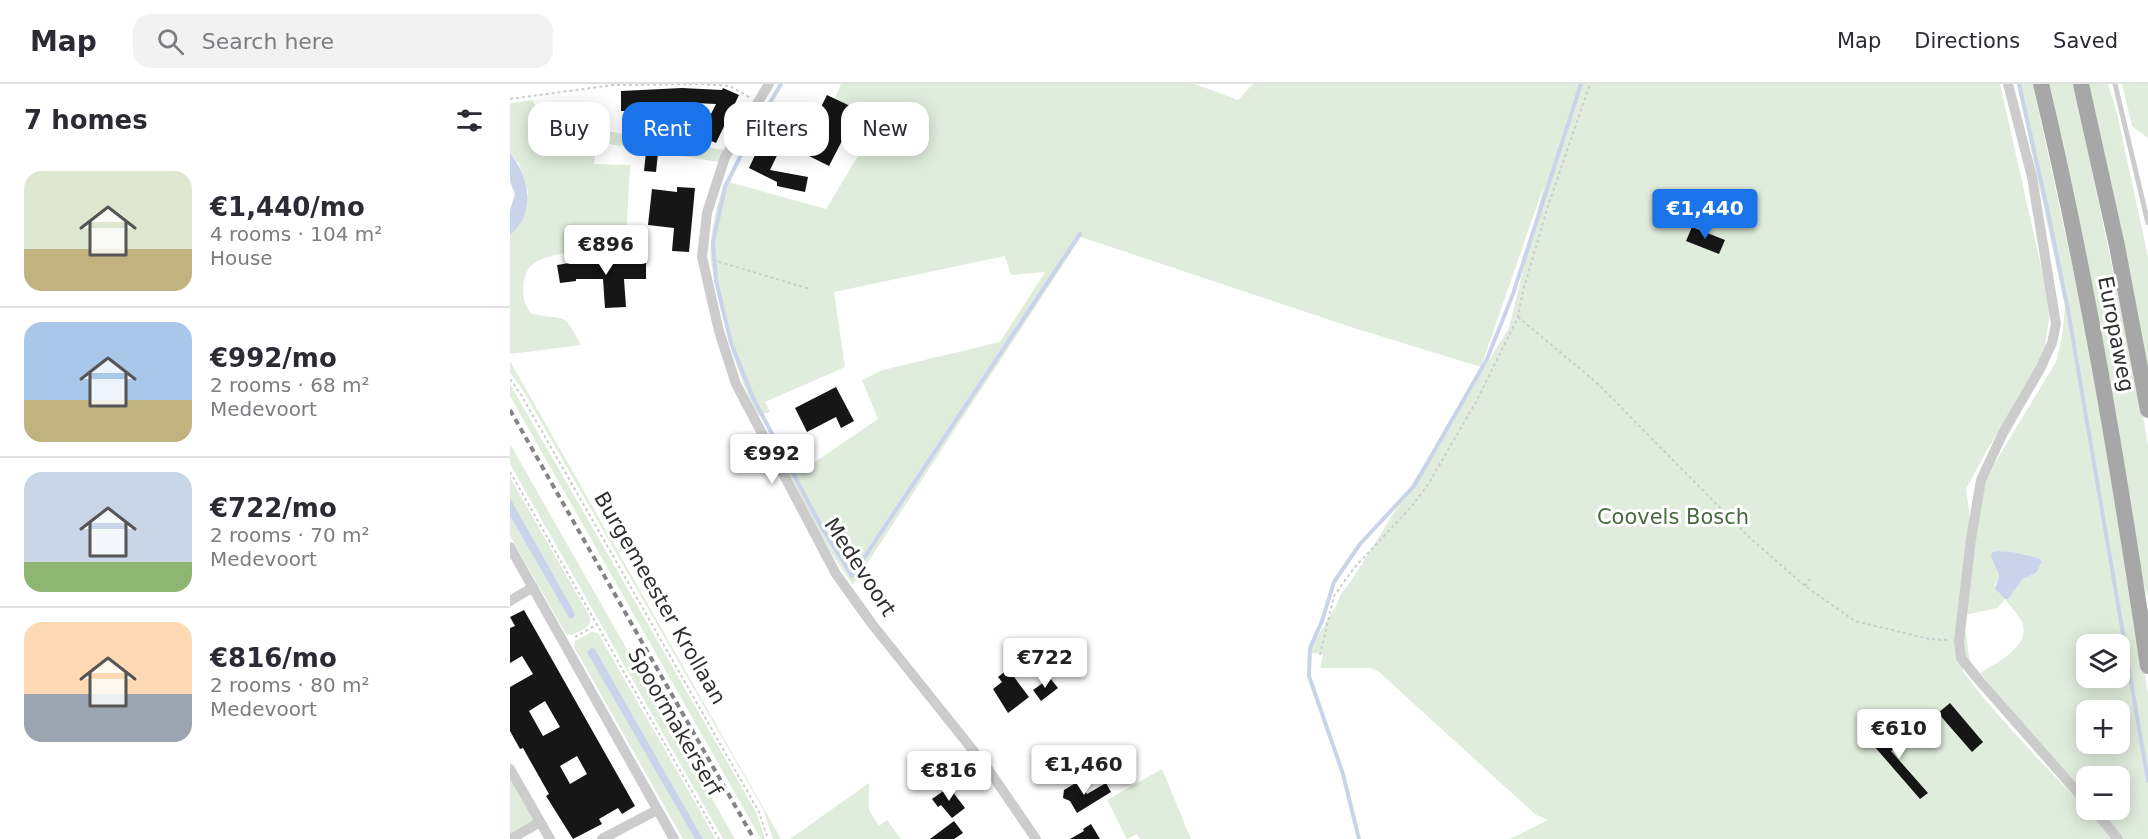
<!DOCTYPE html>
<meta charset="utf-8">
<style>
body{margin:0;font-family:"DejaVu Sans",sans-serif;background:#f2f2f3;color:#2b2b33;height:100vh;display:flex;flex-direction:column;font-size:22px;white-space:nowrap}
*{box-sizing:border-box;margin:0}
p{font-size:20px;color:#7c7c81}
.icon{flex:none;width:33px;height:33px;fill:none;stroke:currentColor;stroke-width:2;stroke-linecap:round;stroke-linejoin:round}
.map{position:relative;flex:1;overflow:hidden}
.side{display:flex;flex-direction:column;background:#fff;width:510px}
.side>*{flex:none}
.hud{position:absolute;left:18px;top:18px;width:570px;height:54px;display:flex;gap:12px}
.fabs{position:absolute;left:1566px;top:550px;display:grid;gap:12px}
.fabs a{display:grid;place-items:center;width:54px;height:54px;border-radius:12px;background:#fff;box-shadow:0 3px 15px #0003;font-size:30px}
.price{position:absolute;translate:-50% -51px;padding:0 14px;border-radius:6px;background:#fff;color:#222;font-size:20px;line-height:39px;filter:drop-shadow(0 2px 3px #0008)}
.price::after{content:'';position:absolute;left:50%;top:36px;width:18px;height:14px;margin-left:-9px;background:inherit;clip-path:polygon(0 0,100% 0,50% 100%)}
.price.selected{background:#1a73e8;color:#fff}
ul{padding:0;list-style:none}
li{display:flex;align-items:center;gap:18px;height:150px;padding:0 24px}
li+li{border-top:2px solid #e1e1e2}
li span{display:grid;place-items:center;flex:none;width:168px;height:120px;border-radius:18px;color:#555}
li>.icon{margin-inline-start:auto}
span .icon{width:72px;height:72px;fill:#fffc;stroke-width:1}
li b{font-size:26px}
h2{display:flex;justify-content:space-between;align-items:center;height:72px;padding:0 24px;font-size:26px}
.tag{padding:0 21px;border-radius:18px;background:#fff;box-shadow:0 3px 15px #0003;font-size:21px;line-height:54px}
.tag.selected{background:#1a73e8;color:#fff}
header{display:flex;align-items:center;gap:36px;box-sizing:border-box;height:84px;padding:0 30px;background:#fff;border-bottom:2px solid #e1e1e2}
header strong{font-size:28px}
nav{display:flex;gap:33px;margin-inline-start:auto;font-size:21px}
.search{width:420px;height:54px;background:#f2f2f3;display:flex;align-items:center;gap:15px;box-sizing:border-box;padding:0 21px;border-radius:18px;color:#7c7c81;font-size:22px}
main{display:flex;flex:1;min-height:0}
.map>svg:first-child{display:block}
</style>
<header>
<strong>Map</strong>
<div class="search"><svg class="icon" aria-label="search" viewBox="0 0 24 24"><circle cx="10" cy="10" r="6"/><path d="M15 15l6 6"/></svg>Search here</div>
<nav><a>Map</a><a>Directions</a><a>Saved</a></nav>
</header>
<main>
<section class="side">
<h2>7 homes<svg class="icon" aria-label="filters" viewBox="0 0 24 24"><path d="M4 7h16M4 17h16"/><circle cx="9" cy="7" r="2"/><circle cx="15" cy="17" r="2"/></svg></h2>
<ul>
<li><span style="background:linear-gradient(#dfe7d0 65%,#c2b280 0)"><svg class="icon" aria-label="home" viewBox="0 0 24 24"><path d="M3 11l9-7 9 7M6 9v11h12V9"/></svg></span><div><b>€1,440/mo</b><p>4 rooms · 104 m²</p><p>House</p></div></li>
<li><span style="background:linear-gradient(#a9c7e8 65%,#c2b280 0)"><svg class="icon" aria-label="home" viewBox="0 0 24 24"><path d="M3 11l9-7 9 7M6 9v11h12V9"/></svg></span><div><b>€992/mo</b><p>2 rooms · 68 m²</p><p>Medevoort</p></div></li>
<li><span style="background:linear-gradient(#c9d6e8 75%,#8fb573 0)"><svg class="icon" aria-label="home" viewBox="0 0 24 24"><path d="M3 11l9-7 9 7M6 9v11h12V9"/></svg></span><div><b>€722/mo</b><p>2 rooms · 70 m²</p><p>Medevoort</p></div></li>
<li><span style="background:linear-gradient(#ffd9b3 60%,#9aa5b1 0)"><svg class="icon" aria-label="home" viewBox="0 0 24 24"><path d="M3 11l9-7 9 7M6 9v11h12V9"/></svg></span><div><b>€816/mo</b><p>2 rooms · 80 m²</p><p>Medevoort</p></div></li>
</ul>
</section>
<div class="map">
<svg width="1638" height="755" viewBox="0 0 1638 755">
<rect width="100%" height="100%" fill="#fff"/>
<g fill="#e0ecdc" fill-rule="evenodd">
<path d="M331 0H685L728 16 743 0H1490L1538 213 1540 229 1535 262 1519 297 1476 368 1456 405 1462 449 1474 397 1546 278 1552 253 1555 222 1507 0H1523L1576 246 1620 495 1638 610V755H1613L1588 726H1610V693H1576V713L1470 589C1486 579 1522 562 1512 538 1508 530 1500 522 1495 515L1487 524 1455 531 1451 516 1460 579 1452 586C1497 647 1554 699 1603 755H1000L1038 736 1026 731 869 588 860 584H810L813 570 797 569 826 522 831 510 842 496 999 244 1034 101 971 283 844 244 571 153 343 501 321 469 271 378 281 376 290 388 368 335 352 296 373 286 490 258 535 188 501 191 495 172 324 208 335 283 255 318 260 328 247 332C228 291 215 249 207 205 205 196 202 187 201 178 199 151 206 123 215 97L316 125 356 59 314 39ZM1487 467 1503 468 1529 474 1532 478 1526 489 1513 495 1498 515 1489 510 1485 501 1489 491 1482 468ZM1576 561H1610V594H1576ZM1576 627H1610V660H1576Z"/>
<polygon points="1538,0 1564,0 1633,332 1638,361 1638,513 1632,495"/>
<polygon points="1579,0 1598,0 1607,29 1638,173 1638,290"/>
<polygon points="1612,0 1638,0 1638,54 1622,42"/>
<path d="M23 16 28 30 39 38 215 66 209 78 87 58 84 80 120 81 116 157 113 164C90 165 38 166 21 182 15 188 14 196 13 204 13 215 15 222 22 230 56 237 53 226 71 261L0 270V151L12 136 18 108 9 80 0 69V19Z"/>
<polygon points="0,277 271,755 263,755 254,727 11,303 0,289"/>
<polygon points="0,300 247,730 255,755 251,755 0,312"/>
<polygon points="0,360 225,755 213,755 0,380"/>
<path d="M0 393 80 533C82 544 70 547 62 551L56 550 0 452V432L59 534 65 531 0 414Z"/>
<polygon points="82,548 88,549 206,755 193,755 85,565 78,566 185,755 173,755 64,563 65,557"/>
<polygon points="652,685 681,755 630,755 627,750 617,755 597,716"/>
<polygon points="0,692 25,736 0,750"/>
<polygon points="359,699 359,726 369,742 377,736 391,755 280,755"/>
</g>
<g fill="#c9d4eb">
<path d="M0 69C19 92 27 129 0 151V126L5 110 0 97Z"/>
<polygon points="0,414 63,526 65,531 62,535 59,534 0,432"/>
<polygon points="1487,467 1503,468 1529,474 1532,478 1526,489 1513,495 1498,515 1495,515 1485,505 1489,491 1481,472 1482,468"/>
<polygon points="81,564 85,565 193,755 185,755 77,568"/>
</g>
<g fill="none" stroke-linecap="round" stroke-linejoin="round">
<g stroke="#c9d4eb" stroke-width="4">
<polyline points="1509,0 1537,124 1558,226 1638,697"/>
<polyline points="268,361 244,316 221,259 206,197 203,158 215,103 242,49 271,0"/>
<polyline points="277,378 312,444 342,492 570,150"/>
<polyline points="849,755 833,690 799,592 800,564 812,537 824,498 850,460 904,402 977,275 1003,210 1071,0"/>
</g>
</g>
<g fill="#161616" fill-rule="evenodd">
<polygon points="172,4 212,6 213,4 229,11 206,59 190,52 206,20 161,18 161,29 131,30 133,69 120,69 119,27 111,27 111,7"/>
<polygon points="317,11 359,31 347,57 335,51 319,82 273,59 260,86 298,93 295,108 267,102 267,98 239,84 259,41 290,56 295,48 298,49"/>
<polygon points="136,68 148,69 146,88 134,87"/>
<polygon points="167,103 185,104 179,168 162,167 164,144 138,141 142,105 167,108"/>
<polygon points="1182,143 1215,156 1209,170 1176,157"/>
<polygon points="78,176 136,176 136,195 114,195 116,223 95,224 93,195 66,195 66,197 50,199 47,181"/>
<polygon points="326,303 344,337 331,344 326,333 297,348 285,324"/>
<path d="M14 526 125 722 112 730 108 724 89 735 92 740 63 755 36 712 39 710 18 673 13 664 10 665 0 647V603L23 590 12 572 0 579V544L5 542 0 533ZM35 617 50 643 33 652 19 627ZM67 672 77 690 60 700 50 682Z"/>
<polygon points="498,585 519,613 498,629 483,605 492,598 488,593"/>
<polygon points="540,594 548,604 531,617 523,606"/>
<polygon points="1440,619 1473,658 1462,668 1428,629"/>
<polygon points="1388,641 1397,652 1381,667 1418,709 1410,715 1364,662"/>
<polygon points="569,697 577,710 596,699 601,708 567,729 560,717 553,714 554,706"/>
<polygon points="439,703 455,724 442,734 431,721 428,723 422,715"/>
<polygon points="444,737 453,749 444,755 420,755"/>
<polygon points="581,740 590,755 560,755 574,747 573,745"/>
</g>
<g fill="none" stroke-linecap="round" stroke-linejoin="round">
<g stroke="#ccc" stroke-width="2" stroke-dasharray="3 3" stroke-linecap="butt">
<polyline points="0,15 103,1 190,0 220,2 239,13"/>
<polyline points="203,176 300,205"/>
<polyline points="1008,233 1087,299 1240,454 1295,502 1345,537 1419,555 1438,556"/>
<polyline points="0,295 10,309 249,728 258,755"/>
<polyline points="0,388 209,755"/>
<polyline points="1295,502 1300,495"/>
<polyline points="65,553 86,541"/>
<polyline points="810,571 824,512 844,484 902,422 919,399 967,316 1008,233 1013,207 1038,122 1080,0"/>
</g>
<polyline stroke="#ccc" stroke-width="5" points="1605,0 1638,139"/>
<g stroke="#ccc" stroke-width="10">
<polyline points="259,0 215,73 197,129 192,173 209,247 226,300 326,490 362,540 478,685 526,755"/>
<polyline points="1498,0 1522,93 1546,240 1542,259 1530,285 1493,349 1471,396 1461,455 1449,557 1451,574 1468,595 1576,718"/>
<polyline points="0,463 164,755"/>
<polyline points="0,517 23,503"/>
<polyline points="0,685 40,755"/>
<polyline points="1584,726 1608,755"/>
<polyline points="1,755 30,738"/>
<polyline points="92,755 147,726"/>
</g>
<g stroke="#a7a7a7" stroke-width="16">
<path d="M1531 0C1577 192 1609 387 1638 582"/>
<polyline points="1571,0 1607,162 1638,326"/>
</g>
<polyline stroke="#848484" stroke-width="4" stroke-dasharray="6 4.5" stroke-linecap="butt" points="0,326 244,755"/>
</g>
<g text-anchor="middle" stroke-width="6" stroke-linejoin="round" paint-order="stroke">
<g font-size="21" fill="#2f2f2f" stroke="#fff">
<text transform="translate(1606 250) rotate(79)" y="7">Europaweg</text>
<text transform="translate(350 483) rotate(57)" y="7">Medevoort</text>
<text transform="translate(150 514) rotate(60)" y="7">Burgemeester Krollaan</text>
<text transform="translate(165 638) rotate(60)" y="7">Spoormakerserf</text>
</g>
<g font-size="21" fill="#456a3c" stroke="#fff">
<text x="1163" y="440">Coovels Bosch</text>
</g>
</g>
</svg>
<div class="fabs">
<a><svg class="icon" aria-label="layers" viewBox="0 0 24 24"><path d="M12 4l9 5-9 5-9-5zM3 14l9 5 9-5"/></svg></a>
<a>+</a>
<a>−</a>
</div>
<b class="price selected" style="left:1195px;top:156px">€1,440</b>
<b class="price" style="left:96px;top:192px">€896</b>
<b class="price" style="left:262px;top:401px">€992</b>
<b class="price" style="left:535px;top:605px">€722</b>
<b class="price" style="left:1389px;top:676px">€610</b>
<b class="price" style="left:574px;top:712px">€1,460</b>
<b class="price" style="left:439px;top:718px">€816</b>
<div class="hud">
<a class="tag">Buy</a>
<a class="tag selected">Rent</a>
<a class="tag">Filters</a>
<a class="tag">New</a>
</div>
</div>
</main>
